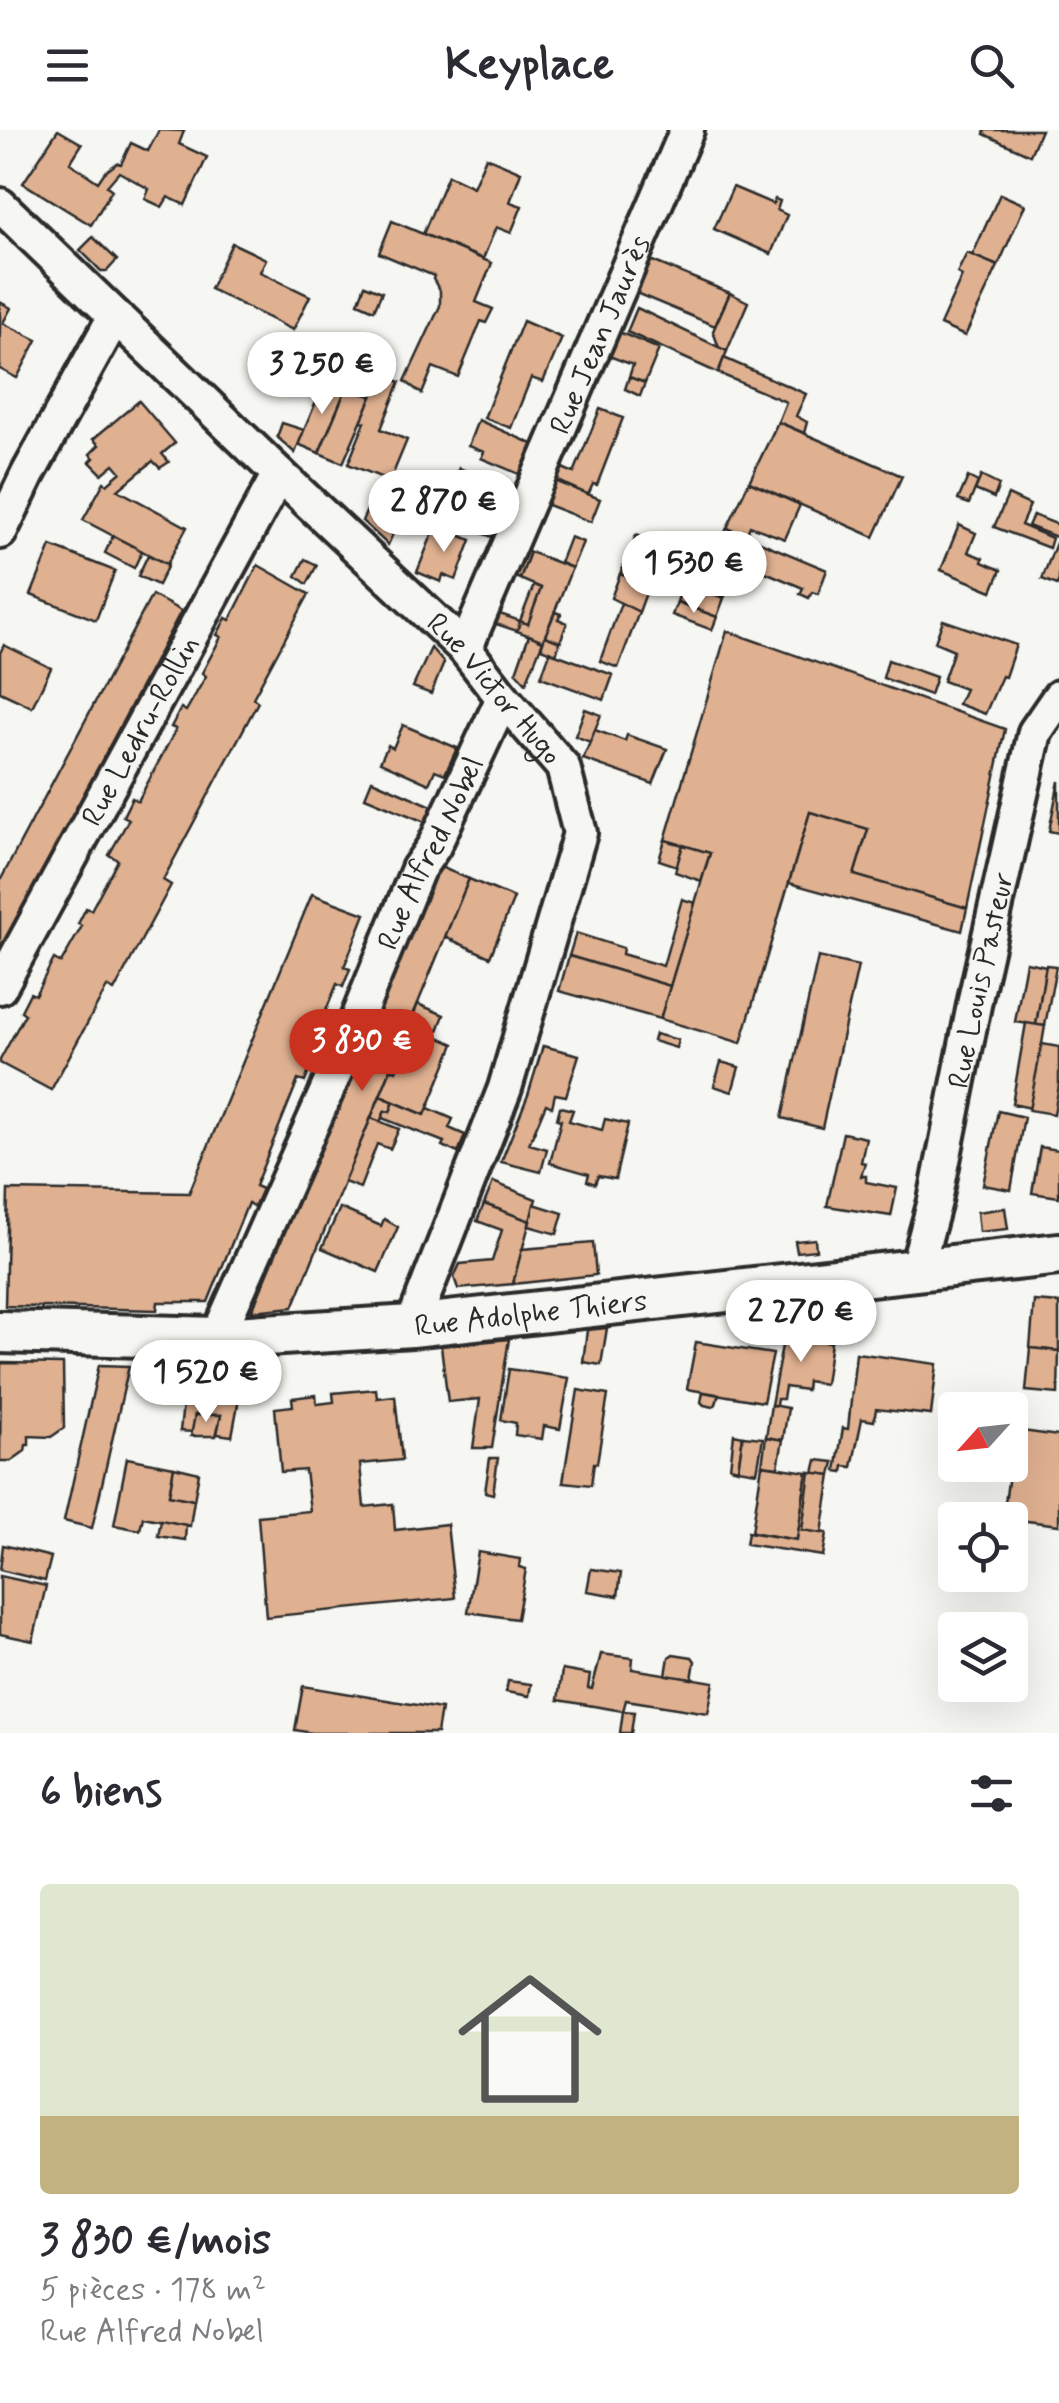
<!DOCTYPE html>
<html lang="fr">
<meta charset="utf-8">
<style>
body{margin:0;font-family:Mynerve,sans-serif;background:#f2f2f3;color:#2b2b33;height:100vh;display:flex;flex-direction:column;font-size:38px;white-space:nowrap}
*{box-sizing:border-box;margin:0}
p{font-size:32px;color:#7c7c81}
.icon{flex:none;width:55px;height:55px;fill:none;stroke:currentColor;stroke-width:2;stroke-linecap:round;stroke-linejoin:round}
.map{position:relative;height:1603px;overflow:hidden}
.sheet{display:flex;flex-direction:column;background:#fff;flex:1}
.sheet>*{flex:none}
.needle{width:65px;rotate:243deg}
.buttons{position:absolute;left:938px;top:1262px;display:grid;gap:20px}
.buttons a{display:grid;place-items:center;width:90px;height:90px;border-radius:10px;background:#fff;box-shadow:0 10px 40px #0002;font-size:50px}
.price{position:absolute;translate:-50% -85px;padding:0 22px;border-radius:35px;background:#fff;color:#222;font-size:32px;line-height:65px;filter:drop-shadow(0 2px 5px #0008)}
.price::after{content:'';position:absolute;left:50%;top:60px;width:30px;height:22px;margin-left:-15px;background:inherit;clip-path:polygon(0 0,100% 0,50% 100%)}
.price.on{background:#c8321e;color:#fff}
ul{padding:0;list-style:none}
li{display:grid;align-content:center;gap:20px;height:530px;padding:0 40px}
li+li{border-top:2px solid #e1e1e2}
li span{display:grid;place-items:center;height:310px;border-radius:10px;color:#555}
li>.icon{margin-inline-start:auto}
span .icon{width:180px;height:180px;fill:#fffc;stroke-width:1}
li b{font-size:42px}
h2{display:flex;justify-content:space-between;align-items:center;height:120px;padding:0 40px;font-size:42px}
header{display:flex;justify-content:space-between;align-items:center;height:130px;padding:0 40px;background:#fff;font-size:45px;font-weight:700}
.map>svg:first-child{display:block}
</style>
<header><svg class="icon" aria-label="menu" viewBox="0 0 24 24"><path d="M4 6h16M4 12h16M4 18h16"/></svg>Keyplace<svg class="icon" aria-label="search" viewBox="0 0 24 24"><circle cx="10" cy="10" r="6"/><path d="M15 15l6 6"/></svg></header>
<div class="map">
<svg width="1059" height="1603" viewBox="0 0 1059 1603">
<rect width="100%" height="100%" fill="#f6f6f2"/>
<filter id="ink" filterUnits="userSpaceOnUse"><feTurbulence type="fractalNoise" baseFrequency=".01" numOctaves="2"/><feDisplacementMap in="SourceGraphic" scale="20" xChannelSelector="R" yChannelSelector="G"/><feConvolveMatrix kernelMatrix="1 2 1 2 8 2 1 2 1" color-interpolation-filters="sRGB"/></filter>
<g filter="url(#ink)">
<g fill="#e0b191" stroke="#2b2b2b" stroke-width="2.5">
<polygon points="58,0 82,14 70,33 98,52 104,43 117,33 121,34 131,13 148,21 159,0 184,1 179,14 207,27 185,75 168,67 162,77 145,69 149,59 119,42 107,56 112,60 91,95 23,53"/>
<polygon points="985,0 1041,0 1030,25 984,4"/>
<polygon points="486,27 521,42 510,72 522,76 511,103 496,97 483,129 423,104 448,45 473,57"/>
<polygon points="733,57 773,74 775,69 780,71 777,80 787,85 771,124 714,99"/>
<polygon points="1000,64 1025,75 998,136 972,126"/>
<polygon points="392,91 492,133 476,172 493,179 486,193 481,191 458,247 433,237 422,264 405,251 440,176 440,161 433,149 434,146 379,123"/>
<polygon points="93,107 117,130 107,141 101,141 80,120"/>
<polygon points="232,113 266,129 260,142 310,166 293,200 210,159"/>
<polygon points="967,123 998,136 965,206 940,195 962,146 957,143"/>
<polygon points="650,130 730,163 715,196 636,163"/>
<polygon points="365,155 382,162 374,180 358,173"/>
<polygon points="730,163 748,172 727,221 719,218 713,201"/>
<polygon points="0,172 11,178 3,193 37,210 17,248 0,239"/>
<polygon points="637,178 727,221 718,243 627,202"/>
<polygon points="523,191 562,208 543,252 531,248 511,298 484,288"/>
<polygon points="619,202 659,219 645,253 629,247 633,235 609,226"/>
<polygon points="724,228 806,264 796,286 807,292 804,303 778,292 786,272 718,243"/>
<polygon points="382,244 400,252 381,299 407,310 390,351 348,334 365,292 361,291"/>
<polygon points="629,247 645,253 640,266 625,259"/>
<polygon points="325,251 346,259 319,323 298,314"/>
<polygon points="346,259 372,266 343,333 319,323"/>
<polygon points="139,271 175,313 162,324 169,332 160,338 153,331 118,360 187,397 167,434 83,390 104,352 107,354 121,342 114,334 102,344 90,332 94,328 90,324 99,315 93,309"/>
<polygon points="600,279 623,288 597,355 593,354 588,365 555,349 560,337 574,343"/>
<polygon points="478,290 537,316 524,346 481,328 484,322 468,316"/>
<polygon points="778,292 902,346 874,407 749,352"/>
<polygon points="282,293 304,300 295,323 277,307"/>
<polygon points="459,338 473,344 470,352 485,358 477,379 446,366"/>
<polygon points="981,346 999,355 994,368 975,360"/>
<polygon points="968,347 978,352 969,374 958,370"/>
<polygon points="555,351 600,369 591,392 545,374"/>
<polygon points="749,352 800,375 785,409 750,396 746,406 727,398"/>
<polygon points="485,358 514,370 506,390 477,379"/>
<polygon points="1008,365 1030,375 1021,395 1052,408 1049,418 994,397"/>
<polygon points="452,369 477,379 470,396 447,387 449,383 441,380 444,373 449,376"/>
<polygon points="371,371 402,384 388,415 362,391"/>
<polygon points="474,383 504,394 497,409 469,398"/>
<polygon points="1033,385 1059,395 1059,408 1028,396"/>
<polygon points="436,395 471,410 456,450 443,445 441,452 417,442"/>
<polygon points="959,395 976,403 968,422 983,428 982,432 1001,440 992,461 941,440"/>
<polygon points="727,398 827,440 818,464 812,462 809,468 800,464 803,458 763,441 760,448 750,443 753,437 736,430 725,456 728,457 725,466 702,457"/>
<polygon points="636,405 664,415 649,455 620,444"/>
<polygon points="113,406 142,421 134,438 105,423"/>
<polygon points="570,407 583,412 572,438 560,433"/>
<polygon points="1056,413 1059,414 1059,450 1057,455 1042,449"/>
<polygon points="51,416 115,441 96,490 31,465"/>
<polygon points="525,420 530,422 520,449 513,446"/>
<polygon points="530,422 572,438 543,511 517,501 520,491 528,494 541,458 520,449"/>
<polygon points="148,425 168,435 158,455 138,446"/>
<polygon points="305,429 317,435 307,454 296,446"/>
<polygon points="258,435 309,464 253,568 258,572 163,750 171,755 114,861 107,857 51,960 0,933 0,930 25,884 21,881 30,863 35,865 54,829 61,833 82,796 78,794 86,778 91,780 118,730 109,725 129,689 123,686 132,668 138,671 176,599 171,597 181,578 186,581 206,546 202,543 221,507 217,505 226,488 230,490"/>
<polygon points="620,444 649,455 639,482 611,468"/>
<polygon points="683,453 724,468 717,487 677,472"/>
<polygon points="534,455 541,458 528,494 520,491"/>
<polygon points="152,465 181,481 0,823 0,751"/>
<polygon points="677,472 717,487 712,500 672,485"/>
<polygon points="621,473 639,482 618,538 600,531"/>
<polygon points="555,482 561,484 558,489 567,493 560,512 545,506"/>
<polygon points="497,483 520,491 517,501 493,493"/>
<polygon points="943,490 1016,515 1005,547 1002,546 985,584 958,574 965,559 943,551 954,520 935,512"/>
<polygon points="727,501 1005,599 967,778 854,745 868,699 810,682 741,913 660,889 710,723 665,710"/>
<polygon points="529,505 543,511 526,553 516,542"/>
<polygon points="545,506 560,512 556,524 541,518"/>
<polygon points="4,515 51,538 32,577 0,562 0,523"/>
<polygon points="431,518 444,533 431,564 413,557"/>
<polygon points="550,522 613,545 604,570 541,547"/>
<polygon points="888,530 936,547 930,565 883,548"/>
<polygon points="585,579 601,585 590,612 575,606"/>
<polygon points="403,595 457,618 445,644 435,640 429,654 380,632 388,615 393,618"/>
<polygon points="595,600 625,611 627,605 667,619 653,654 583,629"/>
<polygon points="372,650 432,676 425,692 365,667"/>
<polygon points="1059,651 1059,703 1049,701"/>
<polygon points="810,682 868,699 854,745 967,778 962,801 789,753"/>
<polygon points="665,710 683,715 677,736 659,730"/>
<polygon points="683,715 710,723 701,751 675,742"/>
<polygon points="438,736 469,749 293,1177 252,1181"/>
<polygon points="469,749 514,768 490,827 445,807"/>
<polygon points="312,764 365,784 344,837 350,839 343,857 337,854 305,931 311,935 305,952 298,950 255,1056 262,1059 254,1077 248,1073 208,1172 158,1172 157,1180 5,1176 8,1060 189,1063"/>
<polygon points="682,769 695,773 670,856 569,826 576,803 623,818 622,824 663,836"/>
<polygon points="569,826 670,856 660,889 559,861"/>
<polygon points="818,827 858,836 822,998 782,988"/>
<polygon points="1026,832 1046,836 1036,895 1015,892"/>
<polygon points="1046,835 1056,836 1045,896 1036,895"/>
<polygon points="418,874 444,885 436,906 454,914 425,985 380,966 391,939 396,941 414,898 409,895"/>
<polygon points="1026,893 1045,896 1031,978 1012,974"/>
<polygon points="655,904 678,910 676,918 653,911"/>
<polygon points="1042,914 1059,917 1059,955 1054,984 1029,980"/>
<polygon points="543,916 579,925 566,966 555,964 552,977 546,974 529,1014 547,1019 541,1042 501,1032 528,965"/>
<polygon points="721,932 739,937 732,962 714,956"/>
<polygon points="380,966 394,972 390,982 385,981 380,992 371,988"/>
<polygon points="394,972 425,985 428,978 453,989 449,998 465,1005 458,1023 442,1016 444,1012 382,988 385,981 390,982"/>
<polygon points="560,977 573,980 569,991 602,1000 605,989 628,994 615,1049 598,1046 595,1054 587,1051 589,1044 550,1033 561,990 557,989"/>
<polygon points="998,981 1024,987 1011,1060 983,1055"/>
<polygon points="371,988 399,999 390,1019 377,1014 360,1058 344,1052"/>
<polygon points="843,1003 866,1008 861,1032 865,1033 861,1046 866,1046 866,1052 897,1058 891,1086 827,1076"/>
<polygon points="1040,1017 1059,1020 1059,1067 1032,1063"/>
<polygon points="493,1052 536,1069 530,1091 484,1074"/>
<polygon points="484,1074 530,1091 513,1154 458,1159 454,1147 460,1134 492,1131 502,1100 477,1091"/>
<polygon points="534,1074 563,1083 557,1104 529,1096"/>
<polygon points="340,1078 381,1096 384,1089 398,1097 378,1142 322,1118"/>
<polygon points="1005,1078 1008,1099 979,1102 977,1082"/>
<polygon points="815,1109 816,1120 797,1122 795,1111"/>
<polygon points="593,1113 596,1145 513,1154 522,1119"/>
<polygon points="1034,1171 1059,1173 1059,1221 1030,1218"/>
<polygon points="607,1198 601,1235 583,1232 587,1200"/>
<polygon points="784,1205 831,1212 825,1254 807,1251 806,1260 785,1257 783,1269 777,1269 776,1275 771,1275"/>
<polygon points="509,1209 492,1318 473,1318 480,1269 448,1272 441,1216"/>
<polygon points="696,1212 773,1224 763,1272 687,1259"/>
<polygon points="1030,1218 1059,1221 1058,1264 1026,1261"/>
<polygon points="856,1223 937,1234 931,1285 876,1279 874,1291 862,1289 852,1337 844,1336 843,1342 836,1341 843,1298 848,1299"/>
<polygon points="1,1233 63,1234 64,1298 51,1307 29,1306 29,1315 26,1315 25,1321 11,1331 0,1331"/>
<polygon points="99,1235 129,1236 92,1398 64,1391"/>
<polygon points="187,1237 240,1238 238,1274 232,1306 217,1304 221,1285 195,1285 193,1302 180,1301"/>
<polygon points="509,1239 569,1248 560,1299 544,1296 542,1309 515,1305 516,1293 501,1290"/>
<polygon points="376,1259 377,1268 395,1266 402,1330 360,1334 364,1377 393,1374 395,1400 447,1394 455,1468 266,1487 258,1386 310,1381 305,1340 281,1342 275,1278 293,1276 292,1268 316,1265 317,1274 334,1272 333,1263"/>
<polygon points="578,1260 608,1265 597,1333 594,1333 591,1355 563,1352"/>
<polygon points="703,1262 719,1265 716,1274 713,1277 704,1275 701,1272"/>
<polygon points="771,1275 788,1278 783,1310 766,1307"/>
<polygon points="195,1285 221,1285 216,1306 191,1306"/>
<polygon points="1015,1300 1059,1306 1059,1395 1003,1388"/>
<polygon points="734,1304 743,1306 738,1339 730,1337"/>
<polygon points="743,1306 763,1308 757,1342 738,1339"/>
<polygon points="766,1307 783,1310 778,1337 762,1335"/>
<polygon points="127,1328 174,1337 169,1365 194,1370 190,1396 143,1387 140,1400 114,1395"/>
<polygon points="490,1328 498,1328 493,1364 485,1362"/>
<polygon points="817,1330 834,1332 831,1345 814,1343"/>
<polygon points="762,1335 807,1342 797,1410 752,1402"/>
<polygon points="174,1337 199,1343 194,1370 169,1365"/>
<polygon points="807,1342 810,1342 802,1400 827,1403 823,1426 746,1414 748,1402 797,1410"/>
<polygon points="810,1342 831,1345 822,1403 802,1400"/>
<polygon points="161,1390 186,1395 185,1410 158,1406"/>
<polygon points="3,1415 51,1427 45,1451 0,1440"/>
<polygon points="478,1422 520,1429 519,1437 526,1439 517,1489 468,1482"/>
<polygon points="591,1439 621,1443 618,1466 587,1461"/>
<polygon points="0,1446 46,1456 33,1511 0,1504"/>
<polygon points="601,1524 633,1528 632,1539 714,1552 708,1583 626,1570 623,1581 558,1570 562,1540 590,1545 588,1558 592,1559"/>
<polygon points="673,1524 692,1527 695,1531 692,1549 666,1545 669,1527"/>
<polygon points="508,1551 531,1554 529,1566 506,1562"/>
<polygon points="303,1556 441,1579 437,1603 312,1603 295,1600"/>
<polygon points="623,1581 634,1582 631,1603 620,1603"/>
</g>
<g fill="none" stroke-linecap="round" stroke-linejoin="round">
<g stroke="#2b2b2b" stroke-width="40">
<g id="minor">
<path id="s1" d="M0 75 279 344 465 519 503 568 563 637 580 703 505 958 412 1196"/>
<polyline points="0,402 28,344 115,186"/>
<path id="s2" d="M465 519 687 0"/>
<path id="s3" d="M0 857 279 344"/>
<path id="s4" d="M916 1141 935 1071 976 865 1035 602 1059 567"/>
<path id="s5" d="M217 1208 337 938 418 739 434 716 503 568"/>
</g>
</g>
<g stroke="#2b2b2b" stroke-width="48">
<g id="tertiary">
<path id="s6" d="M0 1202 217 1208 412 1196 1059 1124"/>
</g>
</g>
<use href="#minor" stroke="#f6f6f2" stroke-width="32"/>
<use href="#tertiary" stroke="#f6f6f2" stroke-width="40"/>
</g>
</g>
<g text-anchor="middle" stroke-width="10" stroke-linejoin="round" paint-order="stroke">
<g font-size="30" fill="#2b2b2b" stroke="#f6f6f2">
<text dy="10" stroke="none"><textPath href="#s2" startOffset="342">Rue Jean Jaurès</textPath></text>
<text dy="10" stroke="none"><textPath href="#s1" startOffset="692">Rue Victor Hugo</textPath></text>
<text dy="10" stroke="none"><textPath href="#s3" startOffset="292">Rue Ledru-Rollin</textPath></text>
<text dy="10" stroke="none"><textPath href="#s5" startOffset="530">Rue Alfred Nobel</textPath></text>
<text dy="10" stroke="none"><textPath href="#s4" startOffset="298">Rue Louis Pasteur</textPath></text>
<text dy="10" stroke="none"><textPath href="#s6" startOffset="532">Rue Adolphe Thiers</textPath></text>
</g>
</g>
</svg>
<div class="buttons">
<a><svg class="needle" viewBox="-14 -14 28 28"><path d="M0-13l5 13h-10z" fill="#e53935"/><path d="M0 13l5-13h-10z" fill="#7c7c81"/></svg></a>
<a><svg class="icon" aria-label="locate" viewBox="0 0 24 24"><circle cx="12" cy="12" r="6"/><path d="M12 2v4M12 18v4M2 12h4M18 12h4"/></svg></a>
<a><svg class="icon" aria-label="layers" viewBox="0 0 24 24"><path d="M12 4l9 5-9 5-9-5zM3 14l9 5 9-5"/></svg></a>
</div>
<b class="price" style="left:322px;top:287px">3 250 €</b>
<b class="price" style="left:444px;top:425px">2 870 €</b>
<b class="price" style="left:694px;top:486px">1 530 €</b>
<b class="price on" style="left:362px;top:964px">3 830 €</b>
<b class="price" style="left:801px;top:1235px">2 270 €</b>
<b class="price" style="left:206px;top:1295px">1 520 €</b>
</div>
<section class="sheet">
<h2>6 biens<svg class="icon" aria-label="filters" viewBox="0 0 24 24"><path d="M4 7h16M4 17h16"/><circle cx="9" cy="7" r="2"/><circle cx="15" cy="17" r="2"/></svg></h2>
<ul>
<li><span style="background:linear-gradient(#dfe7d0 75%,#c2b280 0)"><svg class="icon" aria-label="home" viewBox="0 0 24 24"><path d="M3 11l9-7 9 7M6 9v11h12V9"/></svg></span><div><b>3 830 €/mois</b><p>5 pièces · 178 m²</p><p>Rue Alfred Nobel</p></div></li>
</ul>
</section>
